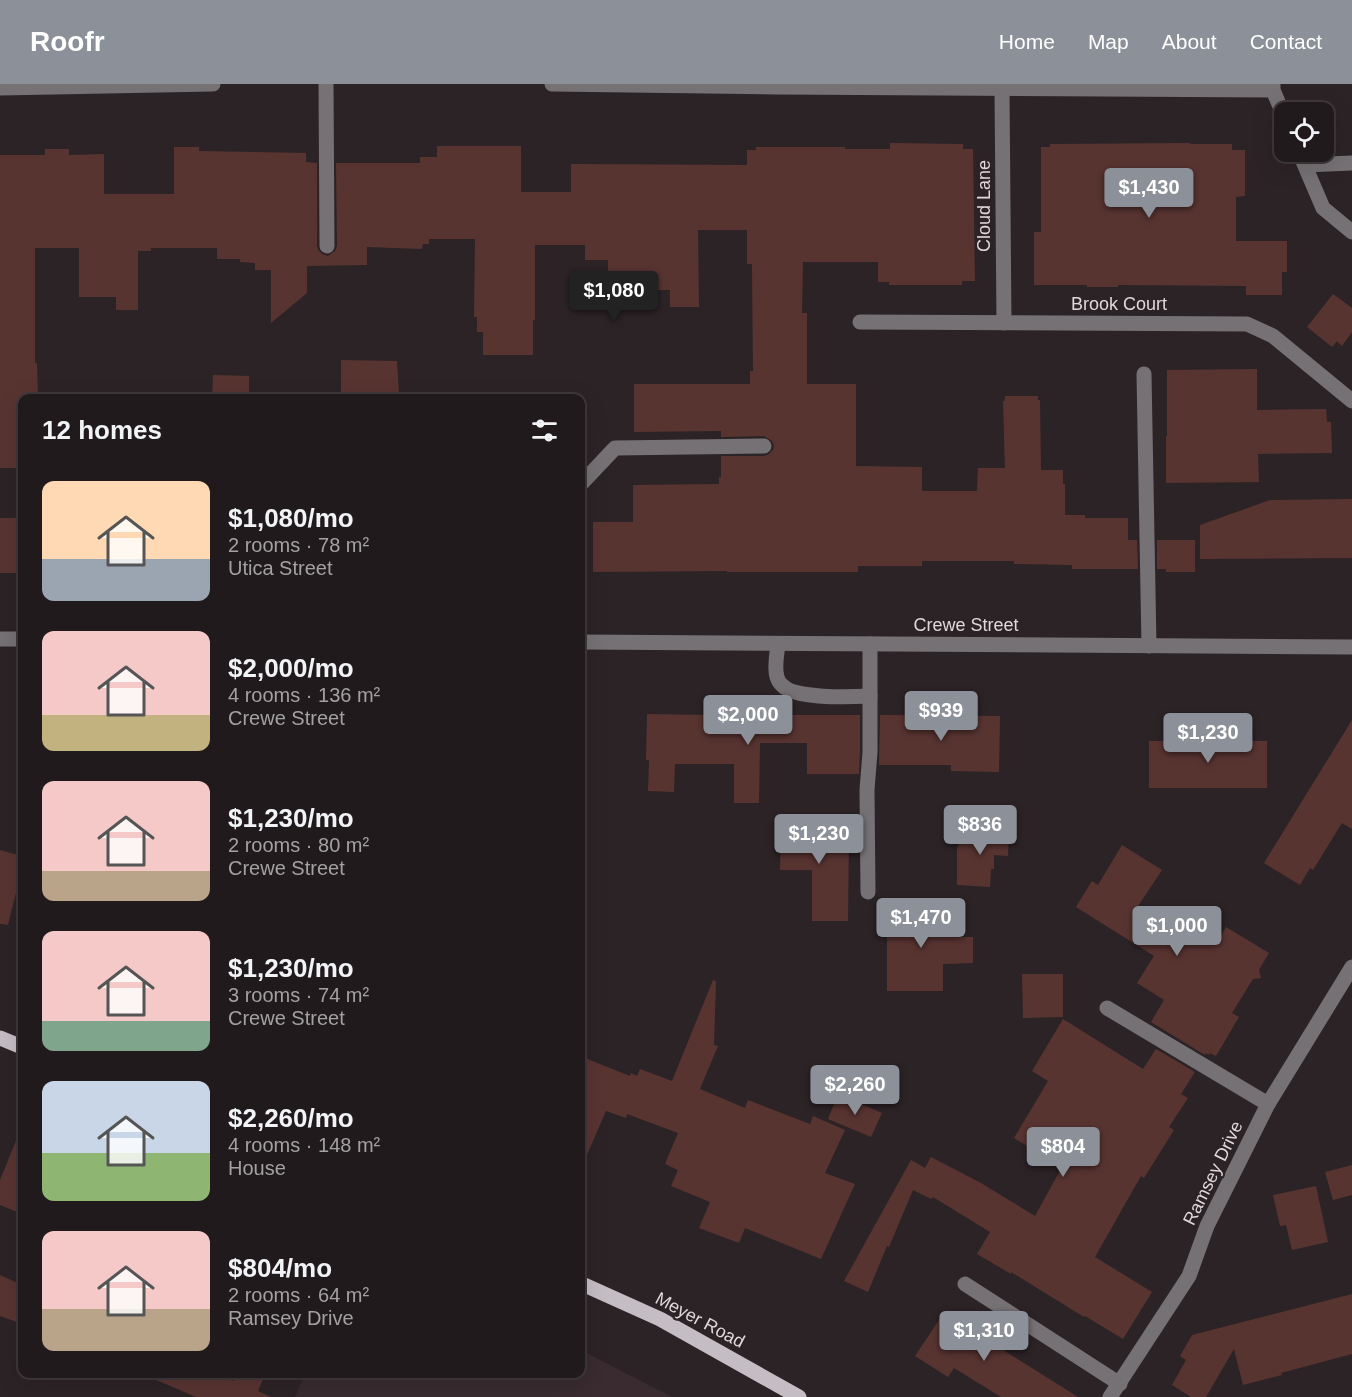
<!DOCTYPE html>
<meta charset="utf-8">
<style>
body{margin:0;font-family:Arial,sans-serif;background:#292325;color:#f1f3f6;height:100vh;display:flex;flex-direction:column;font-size:22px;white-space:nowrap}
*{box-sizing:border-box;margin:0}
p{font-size:20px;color:#a2a1a3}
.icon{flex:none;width:33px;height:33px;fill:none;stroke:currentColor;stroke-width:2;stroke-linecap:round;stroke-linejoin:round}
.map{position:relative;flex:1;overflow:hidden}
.panel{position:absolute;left:18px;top:310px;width:567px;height:984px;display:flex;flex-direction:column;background:#211a1c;border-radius:12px;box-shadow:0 6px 24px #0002,0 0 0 2px #3e383b}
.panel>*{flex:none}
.fabs{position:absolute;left:1274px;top:18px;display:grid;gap:12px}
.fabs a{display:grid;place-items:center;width:60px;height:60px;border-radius:12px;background:#211a1c;box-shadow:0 6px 24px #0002,0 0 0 2px #3e383b;font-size:30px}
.price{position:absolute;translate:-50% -51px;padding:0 14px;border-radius:6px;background:#8c9099;color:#fff;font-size:20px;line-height:39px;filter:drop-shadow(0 2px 3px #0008)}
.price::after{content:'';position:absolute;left:50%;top:36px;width:18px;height:14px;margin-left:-9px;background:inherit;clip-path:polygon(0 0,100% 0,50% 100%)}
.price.current{background:#222;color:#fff}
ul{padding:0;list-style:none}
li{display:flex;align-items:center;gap:18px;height:150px;padding:0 24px}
li span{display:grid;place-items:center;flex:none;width:168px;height:120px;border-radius:12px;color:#555}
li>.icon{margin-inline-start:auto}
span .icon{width:72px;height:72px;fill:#fffc;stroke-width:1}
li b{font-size:26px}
h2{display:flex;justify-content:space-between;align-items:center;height:72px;padding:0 24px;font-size:26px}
header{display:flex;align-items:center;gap:36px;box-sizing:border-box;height:84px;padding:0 30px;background:#8c9099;color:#fff}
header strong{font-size:28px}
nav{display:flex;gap:33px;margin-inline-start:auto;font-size:21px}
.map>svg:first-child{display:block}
</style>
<header>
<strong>Roofr</strong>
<nav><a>Home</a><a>Map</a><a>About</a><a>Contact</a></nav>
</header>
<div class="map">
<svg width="1352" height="1313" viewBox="0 0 1352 1313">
<rect width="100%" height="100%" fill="#2c2326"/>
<polygon fill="#392b30" points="581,1266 672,1313 295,1313 305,1290 580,1290"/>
<g fill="#583431">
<polygon points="890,59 963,60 963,65 973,65 975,197 962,197 962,201 889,201 889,198 878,198 878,178 803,178 802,229 807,229 807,300 856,300 856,382 922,383 922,407 977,407 978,384 1005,384 1003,317 1005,317 1005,312 1038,312 1038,316 1040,316 1041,386 1063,386 1063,400 1065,400 1065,431 1085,431 1085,434 1128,434 1128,456 1137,456 1138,485 1072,485 1072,481 1014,480 1014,477 922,477 922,482 858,482 858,488 727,488 727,487 593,488 593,438 633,438 633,401 719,400 719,393 721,393 721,372 764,372 769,370 773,366 774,361 772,357 764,352 721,353 721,347 634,348 634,300 750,300 750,287 753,287 752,180 747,180 747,146 698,146 699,223 670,223 670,206 608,206 608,176 585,176 585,161 535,161 535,236 533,236 533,271 483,271 483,248 477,248 477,233 474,233 475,155 429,155 429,160 423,160 422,165 367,163 367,181 307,182 307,209 271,239 271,186 255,186 255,179 240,178 240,175 217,175 217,164 151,164 151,167 138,167 138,226 116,226 116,213 79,213 79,164 35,164 35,279 37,279 38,315 22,315 22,384 0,384 0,71 45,71 45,65 69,65 69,71 104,70 104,110 174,110 174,63 199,63 199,67 306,69 306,78 317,79 317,162 318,166 322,170 328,172 335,167 337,162 336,79 420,79 420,73 437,73 437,62 521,62 521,108 571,108 571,80 747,81 747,66 756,66 756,63 845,63 845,65 890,65"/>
<polygon points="1190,59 1190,60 1232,60 1232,66 1245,66 1245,112 1236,113 1236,157 1287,157 1287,188 1282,188 1282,211 1246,211 1246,202 1118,201 1118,203 1087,203 1087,201 1034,201 1034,148 1041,148 1041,63 1050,63 1050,60"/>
<polygon points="1333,210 1352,224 1352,248 1342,262 1337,257 1332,263 1307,243"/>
<polygon points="341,276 397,277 399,309 341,308"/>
<polygon points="1257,285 1257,326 1326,325 1327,338 1331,338 1332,369 1258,370 1259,398 1166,399 1166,352 1167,352 1167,286"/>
<polygon points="213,291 249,292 249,315 212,315"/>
<polygon points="1352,415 1352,474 1200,475 1200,441 1270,416"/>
<rect x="0" y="434" width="22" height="55"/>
<polygon points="1157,456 1195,456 1195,488 1166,488 1166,485 1157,485"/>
<polygon points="647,630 711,631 860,631 860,668 859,690 807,690 807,659 760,659 759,719 734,719 734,680 675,680 674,708 648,707 649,676 646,676"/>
<polygon points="880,631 1000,632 999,688 951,687 951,681 879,681"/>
<polygon points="1352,636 1352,745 1342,739 1313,786 1310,784 1300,801 1264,779"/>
<rect x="1149" y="657" width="118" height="47"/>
<polygon points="781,736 823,737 823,746 849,747 848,837 812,837 812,786 780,786"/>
<polygon points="965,746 1009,747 1008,772 994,771 994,785 991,785 990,803 957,801 957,764"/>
<polygon points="1122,761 1162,786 1136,825 1177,850 1188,833 1220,853 1226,843 1269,869 1259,886 1261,894 1253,895 1232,929 1239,933 1216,972 1210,969 1209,971 1206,969 1205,971 1151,938 1164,916 1137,899 1154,872 1076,823 1092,797 1098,801"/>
<polygon points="0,766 22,772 22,785 8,841 0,840"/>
<polygon points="897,822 944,822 944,853 973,853 973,879 943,880 943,907 887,907 887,824 897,824"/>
<polygon points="1022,890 1063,890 1063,933 1023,934"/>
<polygon points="713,896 716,897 714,961 718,962 700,1005 745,1024 748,1016 810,1040 813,1032 845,1046 825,1089 855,1100 821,1175 745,1144 739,1159 699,1144 710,1118 671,1102 678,1086 665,1080 678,1049 627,1030 626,1034 606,1027 580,1087 580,972 630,992 631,989 637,992 640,985 672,997"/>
<polygon points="1063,935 1143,985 1156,965 1195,988 1181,1010 1188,1014 1169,1043 1174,1046 1144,1094 1141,1092 1095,1173 1152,1208 1123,1255 1085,1232 1084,1233 1011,1188 1011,1190 977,1170 990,1148 933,1113 931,1115 913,1106 889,1163 887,1162 868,1208 844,1197 911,1076 925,1084 931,1073 981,1099 1035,1132 1062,1083 1014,1054 1048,997 1032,987"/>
<polygon points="838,1010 882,1029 871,1053 828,1035"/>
<polygon points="22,1042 22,1130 0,1121 0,1096"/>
<polygon points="1352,1081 1352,1111 1333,1116 1325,1088"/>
<polygon points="1316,1102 1328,1158 1292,1166 1286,1141 1280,1142 1273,1111"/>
<polygon points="0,1191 22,1201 22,1240 0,1232"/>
<polygon points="1352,1210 1352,1270 1281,1289 1282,1291 1243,1301 1234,1265 1206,1313 1191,1313 1172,1301 1186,1276 1180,1272 1192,1251"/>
<polygon points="945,1227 978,1247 976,1249 1078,1313 1001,1313 954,1284 948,1293 915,1272"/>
<polygon points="142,1290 217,1290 234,1297 237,1290 265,1290 258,1307 271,1313 196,1313"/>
</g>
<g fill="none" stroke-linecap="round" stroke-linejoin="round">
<g stroke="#757174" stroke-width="15">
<polyline points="326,0 327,162"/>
<polyline points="552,0 778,3 1273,6"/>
<polyline points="1273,0 1273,6 1284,32"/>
<polyline points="0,4 213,0"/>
<polyline points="1002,5 1004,239"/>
<polyline points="1299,68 1323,124 1352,148"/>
<polyline points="1305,81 1352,79"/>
<polyline points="860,238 1247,240 1273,252 1352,317"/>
<polyline points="1144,290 1149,562"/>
<polyline points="580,401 615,364 764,362"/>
<polyline points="0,555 22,555"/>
<polyline points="580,558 1352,563"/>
<path d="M778 560C777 569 774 583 777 593 778 596 779 599 782 601 793 615 851 613 870 612"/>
<polyline points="868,808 867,706 870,668 870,560"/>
<polyline points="1107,924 1268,1020"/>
<polyline points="965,1200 1120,1300"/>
<polyline points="1110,1313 1189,1192 1207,1142 1268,1020 1352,883"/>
</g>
<g stroke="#c5bdc4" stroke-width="15">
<polyline points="0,954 22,963"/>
<polyline points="580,1199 660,1235 799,1313"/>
</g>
</g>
<g text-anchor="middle" stroke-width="4.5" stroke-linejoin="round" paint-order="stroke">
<g font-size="18" fill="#dfd9db" stroke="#2c2326">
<text transform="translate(984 122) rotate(-90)" y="6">Cloud Lane</text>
<text x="1119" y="226">Brook Court</text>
<text x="966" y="547">Crewe Street</text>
<text transform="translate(1213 1089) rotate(-64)" y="6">Ramsey Drive</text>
<text transform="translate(700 1236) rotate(28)" y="6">Meyer Road</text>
</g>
</g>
</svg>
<div class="fabs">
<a><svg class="icon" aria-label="locate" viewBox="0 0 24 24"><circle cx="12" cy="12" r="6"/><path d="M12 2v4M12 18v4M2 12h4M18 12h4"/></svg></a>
</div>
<b class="price" style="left:1149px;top:135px">$1,430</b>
<b class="price current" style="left:614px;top:238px">$1,080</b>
<b class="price" style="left:941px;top:658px">$939</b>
<b class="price" style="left:748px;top:662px">$2,000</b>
<b class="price" style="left:1208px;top:680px">$1,230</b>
<b class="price" style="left:980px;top:772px">$836</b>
<b class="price" style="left:819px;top:781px">$1,230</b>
<b class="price" style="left:921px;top:865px">$1,470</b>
<b class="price" style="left:1177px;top:873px">$1,000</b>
<b class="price" style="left:855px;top:1032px">$2,260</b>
<b class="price" style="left:1063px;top:1094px">$804</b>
<b class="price" style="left:984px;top:1278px">$1,310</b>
<section class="panel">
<h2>12 homes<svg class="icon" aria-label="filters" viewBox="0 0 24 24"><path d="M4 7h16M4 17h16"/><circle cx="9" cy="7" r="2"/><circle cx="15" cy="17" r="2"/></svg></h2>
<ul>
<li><span style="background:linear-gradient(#ffd9b3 65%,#9aa5b1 0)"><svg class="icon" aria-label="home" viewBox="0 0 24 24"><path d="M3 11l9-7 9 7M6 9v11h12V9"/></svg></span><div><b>$1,080/mo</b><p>2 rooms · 78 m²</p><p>Utica Street</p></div></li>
<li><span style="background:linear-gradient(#f6c9c9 70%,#c2b280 0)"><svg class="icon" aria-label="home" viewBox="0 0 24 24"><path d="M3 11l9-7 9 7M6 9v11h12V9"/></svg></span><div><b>$2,000/mo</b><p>4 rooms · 136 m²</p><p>Crewe Street</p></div></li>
<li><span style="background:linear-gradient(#f6c9c9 75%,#b9a48a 0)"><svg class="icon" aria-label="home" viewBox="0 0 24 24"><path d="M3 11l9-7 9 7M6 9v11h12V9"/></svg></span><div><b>$1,230/mo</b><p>2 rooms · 80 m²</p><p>Crewe Street</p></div></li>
<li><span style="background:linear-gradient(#f6c9c9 75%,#7fa58c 0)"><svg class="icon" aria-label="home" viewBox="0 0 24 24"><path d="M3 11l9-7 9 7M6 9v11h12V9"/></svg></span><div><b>$1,230/mo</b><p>3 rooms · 74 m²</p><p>Crewe Street</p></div></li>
<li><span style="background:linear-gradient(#c9d6e8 60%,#8fb573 0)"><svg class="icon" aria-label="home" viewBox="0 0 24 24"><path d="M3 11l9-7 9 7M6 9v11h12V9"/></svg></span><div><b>$2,260/mo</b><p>4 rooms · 148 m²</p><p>House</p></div></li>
<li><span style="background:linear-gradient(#f6c9c9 65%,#b9a48a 0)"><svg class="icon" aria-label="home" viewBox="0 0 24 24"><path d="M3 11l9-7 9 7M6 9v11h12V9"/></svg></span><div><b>$804/mo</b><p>2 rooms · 64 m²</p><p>Ramsey Drive</p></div></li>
</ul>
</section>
</div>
